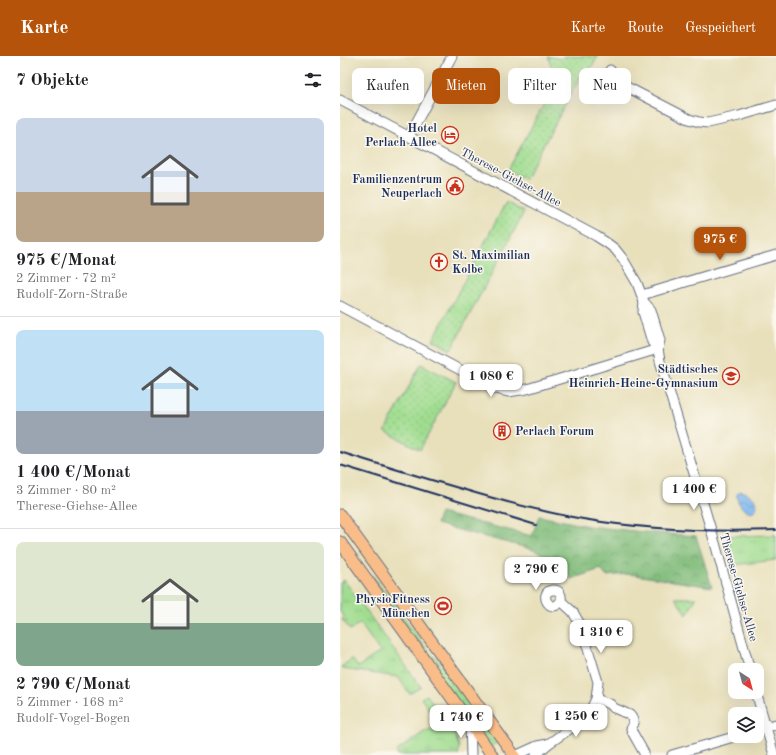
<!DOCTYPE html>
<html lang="de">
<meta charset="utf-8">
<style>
body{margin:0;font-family:"Old Standard TT",serif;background:#f2f2f2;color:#202124;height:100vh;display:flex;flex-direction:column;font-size:15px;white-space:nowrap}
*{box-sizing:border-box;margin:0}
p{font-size:13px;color:#757577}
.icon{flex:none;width:22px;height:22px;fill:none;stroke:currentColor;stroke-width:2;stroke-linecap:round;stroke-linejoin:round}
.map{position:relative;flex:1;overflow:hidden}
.panel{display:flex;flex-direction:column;background:#fff;width:340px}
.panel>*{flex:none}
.hud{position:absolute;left:12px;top:12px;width:364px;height:36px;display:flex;gap:8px}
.needle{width:26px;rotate:144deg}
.fabs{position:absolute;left:388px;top:607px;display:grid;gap:8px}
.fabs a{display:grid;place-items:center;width:36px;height:36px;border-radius:8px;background:#fff;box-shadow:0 4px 16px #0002;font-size:20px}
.price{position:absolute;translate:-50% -34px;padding:0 9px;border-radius:8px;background:#fff;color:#222;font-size:13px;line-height:26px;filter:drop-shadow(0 1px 2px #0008)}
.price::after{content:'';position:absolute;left:50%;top:24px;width:12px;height:9px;margin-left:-6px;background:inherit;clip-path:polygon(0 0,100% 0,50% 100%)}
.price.on{background:#b45309;color:#fff}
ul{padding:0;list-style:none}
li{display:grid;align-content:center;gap:8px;height:212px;padding:0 16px}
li+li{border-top:1px solid #e0e0e0}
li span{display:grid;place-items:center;height:124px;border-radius:8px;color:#555}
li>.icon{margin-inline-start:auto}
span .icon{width:72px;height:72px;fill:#fffc;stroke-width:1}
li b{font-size:17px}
h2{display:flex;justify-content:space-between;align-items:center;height:48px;padding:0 16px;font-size:17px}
.pill{padding:0 14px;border-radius:8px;background:#fff;box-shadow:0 4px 16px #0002;font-size:14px;line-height:36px}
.pill.on{background:#b45309;color:#fff}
header{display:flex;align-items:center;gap:24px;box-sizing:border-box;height:56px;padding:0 20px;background:#b45309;color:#fff}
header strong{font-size:19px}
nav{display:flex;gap:22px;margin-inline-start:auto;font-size:14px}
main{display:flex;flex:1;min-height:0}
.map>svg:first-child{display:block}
</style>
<header>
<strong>Karte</strong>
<nav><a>Karte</a><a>Route</a><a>Gespeichert</a></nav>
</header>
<main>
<section class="panel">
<h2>7 Objekte<svg class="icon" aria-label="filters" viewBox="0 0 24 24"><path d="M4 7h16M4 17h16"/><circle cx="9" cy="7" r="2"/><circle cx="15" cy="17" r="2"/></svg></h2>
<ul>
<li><span style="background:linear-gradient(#c9d6e8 60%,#b9a48a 0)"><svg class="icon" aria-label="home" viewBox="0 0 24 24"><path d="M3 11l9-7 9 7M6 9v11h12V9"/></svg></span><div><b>975 €/Monat</b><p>2 Zimmer · 72 m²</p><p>Rudolf-Zorn-Straße</p></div></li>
<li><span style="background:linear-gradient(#bfe0f5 65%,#9aa5b1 0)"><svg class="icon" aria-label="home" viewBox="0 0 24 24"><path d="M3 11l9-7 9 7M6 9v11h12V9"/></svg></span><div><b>1 400 €/Monat</b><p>3 Zimmer · 80 m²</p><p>Therese-Giehse-Allee</p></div></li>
<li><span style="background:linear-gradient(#dfe7d0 65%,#7fa58c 0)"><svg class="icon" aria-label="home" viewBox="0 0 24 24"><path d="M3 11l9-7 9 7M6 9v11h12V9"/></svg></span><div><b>2 790 €/Monat</b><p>5 Zimmer · 168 m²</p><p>Rudolf-Vogel-Bogen</p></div></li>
</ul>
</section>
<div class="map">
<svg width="436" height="699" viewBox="0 0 436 699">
<defs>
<pattern id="grass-tufts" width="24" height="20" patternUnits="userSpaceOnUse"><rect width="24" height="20" fill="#a0dd90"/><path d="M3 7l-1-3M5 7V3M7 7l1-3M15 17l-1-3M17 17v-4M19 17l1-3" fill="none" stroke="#89be7f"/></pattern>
<pattern id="forest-crowns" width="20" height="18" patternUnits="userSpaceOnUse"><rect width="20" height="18" fill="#80bc7a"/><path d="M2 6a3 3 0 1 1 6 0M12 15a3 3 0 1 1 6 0" fill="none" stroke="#689967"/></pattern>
<pattern id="park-dots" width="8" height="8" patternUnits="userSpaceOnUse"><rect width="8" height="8" fill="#a0dd90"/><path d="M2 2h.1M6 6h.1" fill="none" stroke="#89be7f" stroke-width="1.8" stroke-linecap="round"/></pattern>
<pattern id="water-waves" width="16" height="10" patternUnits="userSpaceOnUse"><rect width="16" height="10" fill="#80b9f0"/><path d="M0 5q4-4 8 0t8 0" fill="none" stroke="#6897c6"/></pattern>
</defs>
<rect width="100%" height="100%" fill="#fbf7ec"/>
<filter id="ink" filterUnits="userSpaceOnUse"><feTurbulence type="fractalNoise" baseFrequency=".025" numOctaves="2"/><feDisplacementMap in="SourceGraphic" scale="8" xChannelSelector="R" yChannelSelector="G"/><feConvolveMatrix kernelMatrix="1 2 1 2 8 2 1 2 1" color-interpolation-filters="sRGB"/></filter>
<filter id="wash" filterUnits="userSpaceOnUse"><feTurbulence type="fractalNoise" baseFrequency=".012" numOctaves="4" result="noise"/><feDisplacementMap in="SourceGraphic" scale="16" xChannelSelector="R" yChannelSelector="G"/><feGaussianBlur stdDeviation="0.9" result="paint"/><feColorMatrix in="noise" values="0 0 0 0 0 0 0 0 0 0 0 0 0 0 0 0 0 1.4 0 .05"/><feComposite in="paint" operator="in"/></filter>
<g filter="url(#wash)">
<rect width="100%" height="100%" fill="#e8e0bb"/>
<g fill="url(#grass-tufts)" stroke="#5e8677">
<polygon points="436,479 436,504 393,509 389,480"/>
<polygon points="32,519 92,600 97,602 160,684 151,691 28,522"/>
<polygon points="4,524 81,631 71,637 69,637 58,621 2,613 1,611 12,603 18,611 40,596 20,567 10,574 2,563 4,561 0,556 0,527"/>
<polygon points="87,639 114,677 119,690 118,699 57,699 57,695 87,674 97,674 98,663 92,656 90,655 81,642"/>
</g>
<polygon fill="url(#forest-crowns)" stroke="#4e766c" points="100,457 192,480 199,460 248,470 303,476 356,480 372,531 289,518 266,520 261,513 231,523 220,506 191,493 96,468"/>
<g fill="url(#park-dots)" stroke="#5e8677">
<polygon points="208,0 221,3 223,0 258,0 249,16 242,18 185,123 168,114 216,26"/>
<polygon points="166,146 184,156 111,294 93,284"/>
<polygon points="81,308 116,326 80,394 45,375"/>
<polygon points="335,542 356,542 347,559"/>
</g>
<path fill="url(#water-waves)" stroke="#4e74a7" d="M400 435C406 437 411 439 415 444V446L417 448 416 453C407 462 396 447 397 438Z"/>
</g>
<g filter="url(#ink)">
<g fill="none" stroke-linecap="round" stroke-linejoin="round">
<g stroke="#636d7f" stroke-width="11">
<g id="minor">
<polyline points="270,14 281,28 349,63 359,66 368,67 399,60 436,49"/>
<polyline points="0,44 256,180 267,187 275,193 283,203 297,227 304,246 311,254 320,284 318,293 320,305 375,487 410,614"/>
<polyline points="69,80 112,0"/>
<polyline points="302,239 436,199"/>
<polyline points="304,246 303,256 312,286 318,293"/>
<polyline points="0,250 156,333 168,336 187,333 318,293"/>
<polyline points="416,636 434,699"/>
<path d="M256 643 270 648 274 652 290 659 292 662 294 667 291 673C295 682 300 689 304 697"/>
<polyline points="130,667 131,699"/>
<polyline points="417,674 436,668"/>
<polyline points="177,699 197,690 208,688"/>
<path d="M196 699 208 688 240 666 245 662 252 651 256 643 258 626 241 570 233 556 221 545C222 539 220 533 212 534 198 536 210 560 221 545"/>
<polyline points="332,699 397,680"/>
</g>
</g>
<g stroke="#636d7f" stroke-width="13">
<g id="major">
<polyline points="0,459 174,699"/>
<polyline points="0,486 129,666 152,699"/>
</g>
</g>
<use href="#minor" stroke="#fff" stroke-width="9"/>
<use href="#major" stroke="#f9bd89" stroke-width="11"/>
<g stroke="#1b2f5e" stroke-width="2">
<path d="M0 396C41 409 81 421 122 433 162 445 202 456 243 463 307 474 371 476 436 474"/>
<polyline points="0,409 196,469"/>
</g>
</g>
</g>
<defs>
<g id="hotel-ring" transform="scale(0.9)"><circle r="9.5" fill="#fbf7ec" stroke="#c8321e" stroke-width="1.5"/><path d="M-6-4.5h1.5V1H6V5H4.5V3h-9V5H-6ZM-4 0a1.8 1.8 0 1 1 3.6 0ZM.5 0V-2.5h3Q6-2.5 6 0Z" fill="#c8321e"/></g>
<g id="civic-ring" transform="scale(0.9)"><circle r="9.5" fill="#fbf7ec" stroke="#c8321e" stroke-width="1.5"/><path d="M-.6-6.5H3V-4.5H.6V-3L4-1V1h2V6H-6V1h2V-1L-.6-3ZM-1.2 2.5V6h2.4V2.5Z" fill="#c8321e"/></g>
<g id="church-ring" transform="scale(0.9)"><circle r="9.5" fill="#fbf7ec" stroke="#c8321e" stroke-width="1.5"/><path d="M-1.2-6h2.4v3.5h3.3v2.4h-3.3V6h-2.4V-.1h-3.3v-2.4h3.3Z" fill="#c8321e"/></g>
<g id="school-ring" transform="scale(0.9)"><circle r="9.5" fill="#fbf7ec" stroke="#c8321e" stroke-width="1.5"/><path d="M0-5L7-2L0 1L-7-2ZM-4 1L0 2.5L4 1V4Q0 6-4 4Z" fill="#c8321e"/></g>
<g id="building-ring" transform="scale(0.9)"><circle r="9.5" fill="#fbf7ec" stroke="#c8321e" stroke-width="1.5"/><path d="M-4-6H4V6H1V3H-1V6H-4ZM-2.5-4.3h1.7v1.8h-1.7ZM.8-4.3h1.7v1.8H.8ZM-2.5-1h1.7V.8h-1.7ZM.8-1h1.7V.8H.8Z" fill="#c8321e"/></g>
<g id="stadium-ring" transform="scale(0.9)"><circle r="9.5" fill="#fbf7ec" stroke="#c8321e" stroke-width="1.5"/><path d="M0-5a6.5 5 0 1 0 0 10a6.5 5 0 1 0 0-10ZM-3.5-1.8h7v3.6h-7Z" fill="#c8321e"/></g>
</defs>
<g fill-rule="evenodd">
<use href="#hotel-ring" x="110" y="79"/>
<use href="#civic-ring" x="115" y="130"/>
<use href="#church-ring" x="99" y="206"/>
<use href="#school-ring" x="391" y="320"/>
<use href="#building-ring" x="162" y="375"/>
<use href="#stadium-ring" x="103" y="550"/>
</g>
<g text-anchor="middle" stroke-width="3" stroke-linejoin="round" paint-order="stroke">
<g font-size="12" font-weight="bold" fill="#1b2f5e" stroke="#fbf7ec" text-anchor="end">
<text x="97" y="76">Hotel<tspan x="97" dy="14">Perlach Allee</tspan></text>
<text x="102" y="127">Familienzentrum<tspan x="102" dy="14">Neuperlach</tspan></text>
<text x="112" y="203" text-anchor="start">St. Maximilian<tspan x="112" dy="14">Kolbe</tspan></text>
<text x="378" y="317">Städtisches<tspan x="378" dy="14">Heinrich-Heine-Gymnasium</tspan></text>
<text x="175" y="379" text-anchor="start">Perlach Forum</text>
<text x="90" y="547">PhysioFitness<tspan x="90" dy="14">München</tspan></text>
</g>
<g font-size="12" fill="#1b2f5e" stroke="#fbf7ec">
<text transform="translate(171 121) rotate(28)" y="4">Therese-Giehse-Allee</text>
<text transform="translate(399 531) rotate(74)" y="4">Therese-Giehse-Allee</text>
</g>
</g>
</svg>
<div class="fabs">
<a><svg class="needle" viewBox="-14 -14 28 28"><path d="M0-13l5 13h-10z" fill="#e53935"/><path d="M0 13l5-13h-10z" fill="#757577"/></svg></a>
<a><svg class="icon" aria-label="layers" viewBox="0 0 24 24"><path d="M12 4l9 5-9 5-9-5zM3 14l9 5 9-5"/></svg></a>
</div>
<b class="price on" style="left:380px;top:205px">975 €</b>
<b class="price" style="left:151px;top:342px">1 080 €</b>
<b class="price" style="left:354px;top:455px">1 400 €</b>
<b class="price" style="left:196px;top:535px">2 790 €</b>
<b class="price" style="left:261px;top:598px">1 310 €</b>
<b class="price" style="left:236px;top:682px">1 250 €</b>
<b class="price" style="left:121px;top:683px">1 740 €</b>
<div class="hud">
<a class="pill">Kaufen</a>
<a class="pill on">Mieten</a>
<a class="pill">Filter</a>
<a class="pill">Neu</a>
</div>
</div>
</main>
